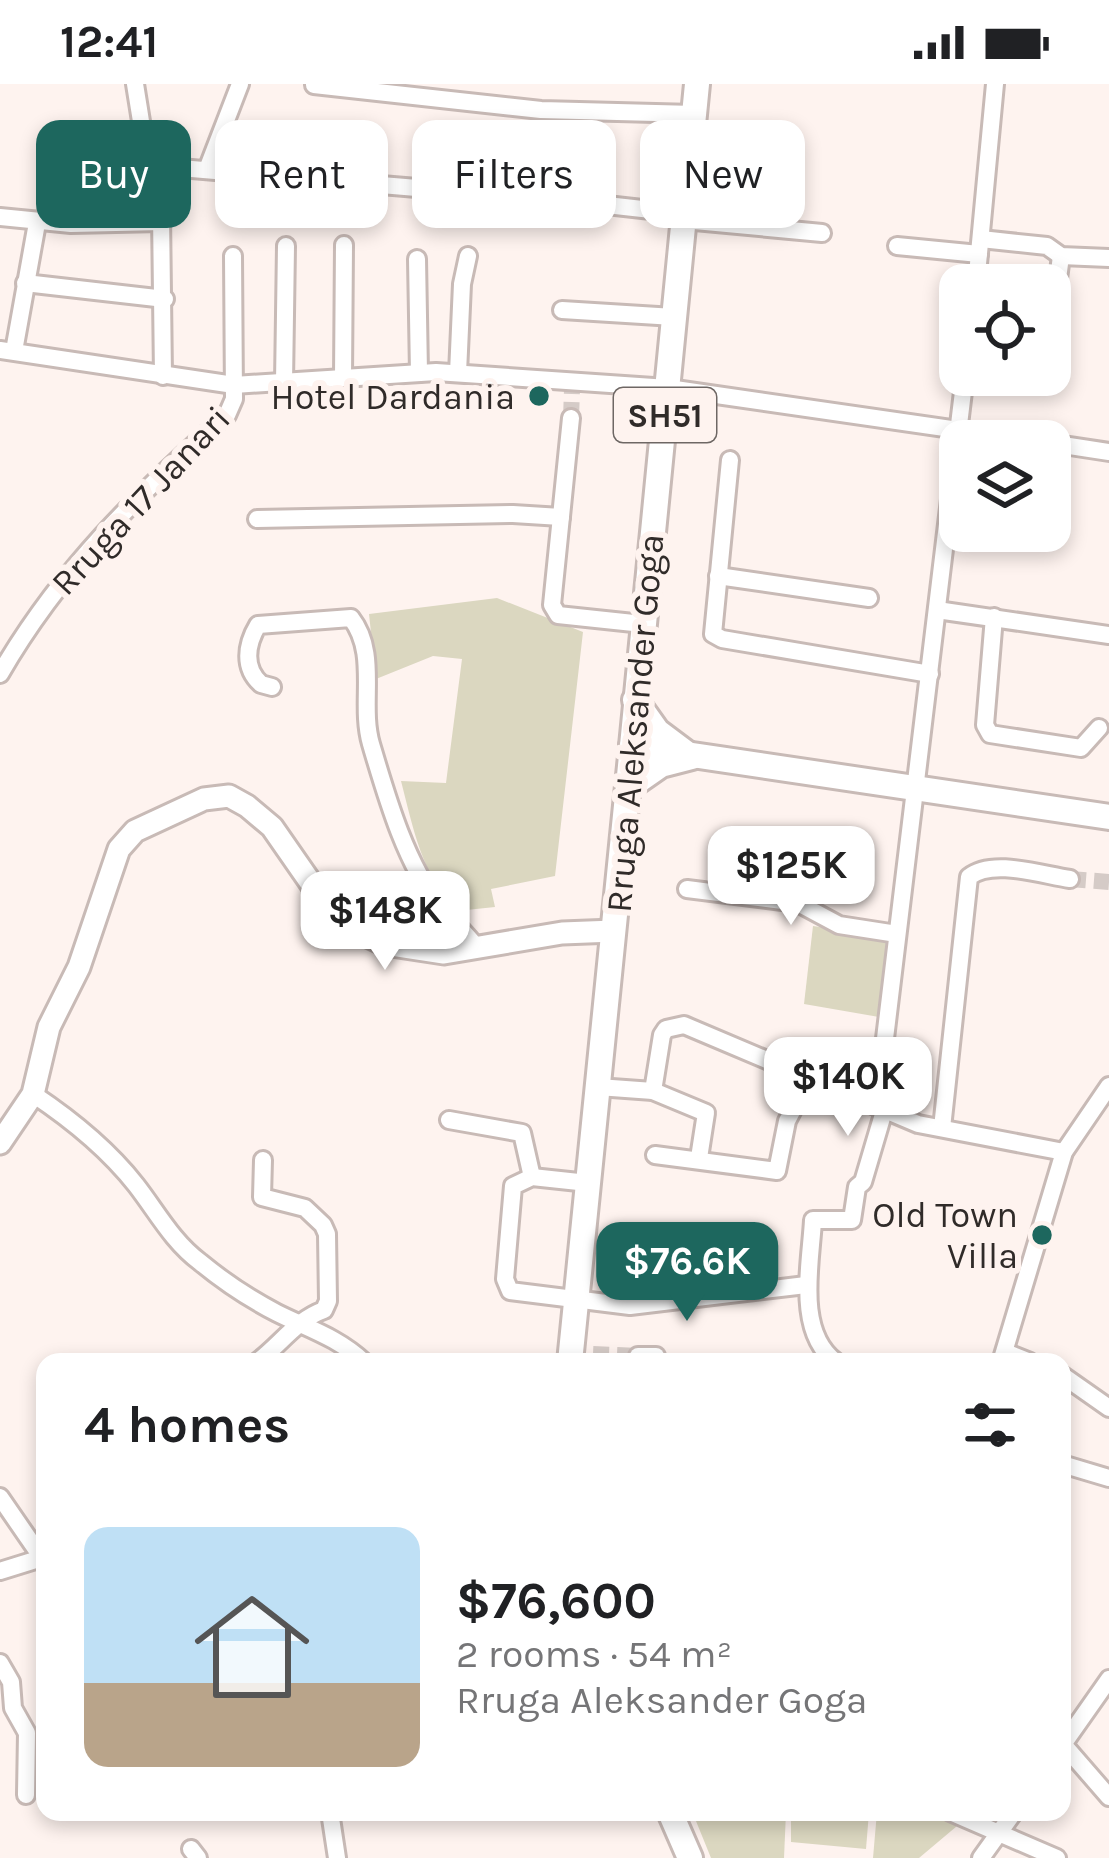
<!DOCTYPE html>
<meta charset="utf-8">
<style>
body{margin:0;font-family:Karla,sans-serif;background:#f6f6f6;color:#202124;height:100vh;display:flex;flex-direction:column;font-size:45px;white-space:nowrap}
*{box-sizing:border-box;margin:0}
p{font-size:39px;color:#757577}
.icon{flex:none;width:66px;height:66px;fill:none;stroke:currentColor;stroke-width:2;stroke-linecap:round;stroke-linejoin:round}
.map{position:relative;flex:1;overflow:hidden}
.side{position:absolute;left:36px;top:1269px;width:1035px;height:468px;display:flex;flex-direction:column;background:#fff;border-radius:24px;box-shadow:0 6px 18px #0003}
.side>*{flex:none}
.top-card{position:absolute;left:36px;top:36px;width:1038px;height:108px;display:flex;gap:24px}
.tools{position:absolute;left:939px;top:180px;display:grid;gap:24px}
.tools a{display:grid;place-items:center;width:132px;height:132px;border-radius:24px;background:#fff;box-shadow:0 6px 18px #0003;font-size:60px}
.price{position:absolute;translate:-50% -102px;padding:0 27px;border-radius:24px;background:#fff;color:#222;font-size:39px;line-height:78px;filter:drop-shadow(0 3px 6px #0008)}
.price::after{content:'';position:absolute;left:50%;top:72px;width:36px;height:27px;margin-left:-18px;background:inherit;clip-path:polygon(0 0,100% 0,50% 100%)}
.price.current{background:#1d675e;color:#fff}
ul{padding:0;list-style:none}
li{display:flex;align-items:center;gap:36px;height:300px;padding:0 48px}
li+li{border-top:3px solid #e0e0e0}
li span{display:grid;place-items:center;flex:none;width:336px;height:240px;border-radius:24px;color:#555}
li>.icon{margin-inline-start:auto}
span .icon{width:144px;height:144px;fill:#fffc;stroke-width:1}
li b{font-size:51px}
h2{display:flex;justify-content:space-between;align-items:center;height:144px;padding:0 48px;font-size:51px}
.tag{padding:0 42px;border-radius:24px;background:#fff;box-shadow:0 6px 18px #0003;font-size:42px;line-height:108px}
.tag.current{background:#1d675e;color:#fff}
.status{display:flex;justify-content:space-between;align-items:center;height:84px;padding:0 60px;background:#fff;direction:ltr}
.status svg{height:33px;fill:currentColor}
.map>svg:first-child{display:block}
</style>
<div class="status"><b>12:41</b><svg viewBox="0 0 49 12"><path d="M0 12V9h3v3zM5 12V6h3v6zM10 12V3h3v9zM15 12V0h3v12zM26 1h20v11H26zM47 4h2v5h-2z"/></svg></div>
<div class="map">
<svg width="1109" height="1774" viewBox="0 0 1109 1774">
<rect width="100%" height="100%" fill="#fef3ef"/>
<g fill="#dbd7c0">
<path d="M497 514 583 548 555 792 491 805 495 823 457 827C422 793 413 743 401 697L446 699 462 575 433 572 376 595 369 530Z"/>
<polygon points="813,842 889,853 879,933 804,920"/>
<polygon points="723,1728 786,1728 784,1774 711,1774 696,1737"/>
<polygon points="791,1728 869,1728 866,1765 791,1758"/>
<polygon points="877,1728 930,1728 957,1742 919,1774 873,1774"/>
</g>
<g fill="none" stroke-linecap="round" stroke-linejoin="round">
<g stroke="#d5cbc7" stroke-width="16" stroke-dasharray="16 8" stroke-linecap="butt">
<polyline points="571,334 572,306"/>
<polyline points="1070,795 1109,798"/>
<polyline points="593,1270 638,1272"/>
</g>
<g stroke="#c8bab6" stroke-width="22">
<g id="minor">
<polyline points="135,0 153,112 160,129"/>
<polyline points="314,1 541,26 694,30"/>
<polyline points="208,83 240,0"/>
<polyline points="0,133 71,140 161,138"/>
<polyline points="981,155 1047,162 1061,172 1109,174"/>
<polyline points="897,162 979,170"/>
<polyline points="417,175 419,289"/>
<polyline points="25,199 165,215"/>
<polyline points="976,201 995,0"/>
<polyline points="1050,203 1058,195 1061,172"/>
<polyline points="562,226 674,233"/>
<polyline points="0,266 234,301 436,288 668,304 1035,357"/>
<polyline points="14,267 37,139"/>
<polyline points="458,289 462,200 468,172"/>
<polyline points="163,292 161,130 171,89 180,84 571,117 660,127 684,136 822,149"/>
<polyline points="343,294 344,161"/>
<polyline points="284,299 286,162"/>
<polyline points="571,334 552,521 558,531 643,540"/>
<polyline points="1050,359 1109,368"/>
<polyline points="730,376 713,550 722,555 930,590"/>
<polyline points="257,435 513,430 561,433"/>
<polyline points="718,492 869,514"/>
<polyline points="937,526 1109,551"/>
<polyline points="994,533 985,641 990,650 1081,664 1099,644"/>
<path d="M0 590C60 486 138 410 227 331L234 315 233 172"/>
<path d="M272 603 261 600C243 584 246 561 258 541L351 534C379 570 359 619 371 660 387 714 405 778 440 823 452 837 466 849 477 864"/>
<polyline points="687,805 798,819 839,841 897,850"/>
<polyline points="598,1003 653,1007 706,1029 699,1074"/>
<polyline points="653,1007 662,951 666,945 684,941 918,1040 1064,1068"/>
<path d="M33 1010C72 1036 107 1064 136 1101 157 1128 172 1157 200 1178 223 1197 250 1215 277 1229 309 1245 337 1253 364 1278"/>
<polyline points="449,1036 522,1049 532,1093"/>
<path d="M942 1044 969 793C992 774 1042 791 1070 795"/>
<polyline points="655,1071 777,1087 787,1037 809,995"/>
<polyline points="588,1099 532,1093 513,1102 505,1195 510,1207 630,1222 806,1201"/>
<polyline points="1005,1268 1030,1278"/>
<polyline points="638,1272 656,1272"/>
<path d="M257 1278C281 1260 296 1236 324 1226L328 1217 327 1150 323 1141 305 1124 262 1113 263 1076"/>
<path d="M836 1278C795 1248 811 1178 813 1136H852L857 1103 863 1098 884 1027 880 996 965 291"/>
<polyline points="1001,1278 1064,1068 1109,1002"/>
<polyline points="1062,1291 1109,1324"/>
<polyline points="1062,1380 1109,1394"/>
<polyline points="0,1413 42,1474"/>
<polyline points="0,1487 45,1473"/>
<polyline points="0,1579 11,1598 13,1624 27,1649 26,1711"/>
<polyline points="1063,1660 1109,1713"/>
<polyline points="1062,1662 1109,1595"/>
<polyline points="330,1728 337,1774"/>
<polyline points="950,1728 1057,1774"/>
<polyline points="191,1765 198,1774"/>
<polyline points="981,1774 1014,1728"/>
</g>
</g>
<g stroke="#c8bab6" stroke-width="27">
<polyline id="tertiary" points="0,1059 33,1010 49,943 79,883 119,765 135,747 204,715 229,712 247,722 272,743 331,828 351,844 385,860 444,869 562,849 614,847"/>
</g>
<g stroke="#c8bab6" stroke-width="30">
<g id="secondary">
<polyline points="628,704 661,681 692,673"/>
<polyline points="570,1278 632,662"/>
<polyline points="670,1728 690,1774"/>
</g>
</g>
<g stroke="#c8bab6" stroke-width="30">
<g id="primary">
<polyline points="697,0 632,662 1109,733"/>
<polyline points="635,616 657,647 685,668"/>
</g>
</g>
<use href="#minor" stroke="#fff" stroke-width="16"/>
<use href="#tertiary" stroke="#fff" stroke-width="21"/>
<use href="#secondary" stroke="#fff" stroke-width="24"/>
<use href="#primary" stroke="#fff" stroke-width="24"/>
</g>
<g fill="#1d675e" stroke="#fef3ef" stroke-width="4.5">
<circle cx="539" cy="312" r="12"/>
<circle cx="1042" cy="1151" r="12"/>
</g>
<g text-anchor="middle" stroke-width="12" stroke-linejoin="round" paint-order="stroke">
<rect fill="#fef3ef" stroke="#6e6764" stroke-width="3" x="614" y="304" width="102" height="54" rx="9"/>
<g font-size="33" font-weight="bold" fill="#302b29">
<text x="665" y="343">SH51</text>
</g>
<g font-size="36" fill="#302b29" stroke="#fef3ef" text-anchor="end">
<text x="515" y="325">Hotel Dardania</text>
<text x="1018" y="1143">Old Town<tspan x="1018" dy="41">Villa</tspan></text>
</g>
<g font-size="36" fill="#302b29" stroke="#fef3ef">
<text transform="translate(140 416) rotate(-47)" y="13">Rruga 17 Janari</text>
<text transform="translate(634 639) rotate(-85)" y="13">Rruga Aleksander Goga</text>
</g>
</g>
</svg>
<div class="tools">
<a><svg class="icon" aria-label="locate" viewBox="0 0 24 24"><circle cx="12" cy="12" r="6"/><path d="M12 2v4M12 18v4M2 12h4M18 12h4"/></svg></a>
<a><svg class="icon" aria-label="layers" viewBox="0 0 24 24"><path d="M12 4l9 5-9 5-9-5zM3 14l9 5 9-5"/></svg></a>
</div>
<b class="price" style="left:791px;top:844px">$125K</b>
<b class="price" style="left:385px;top:889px">$148K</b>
<b class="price" style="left:848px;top:1055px">$140K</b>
<b class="price current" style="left:687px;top:1240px">$76.6K</b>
<div class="top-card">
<a class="tag current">Buy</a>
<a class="tag">Rent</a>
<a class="tag">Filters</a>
<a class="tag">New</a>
</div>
<section class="side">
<h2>4 homes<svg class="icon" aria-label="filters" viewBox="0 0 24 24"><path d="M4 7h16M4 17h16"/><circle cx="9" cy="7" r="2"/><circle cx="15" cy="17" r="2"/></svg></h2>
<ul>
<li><span style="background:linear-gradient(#bfe0f5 65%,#b9a48a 0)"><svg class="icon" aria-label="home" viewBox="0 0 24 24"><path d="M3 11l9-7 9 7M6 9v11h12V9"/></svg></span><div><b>$76,600</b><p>2 rooms · 54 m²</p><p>Rruga Aleksander Goga</p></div></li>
</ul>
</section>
</div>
